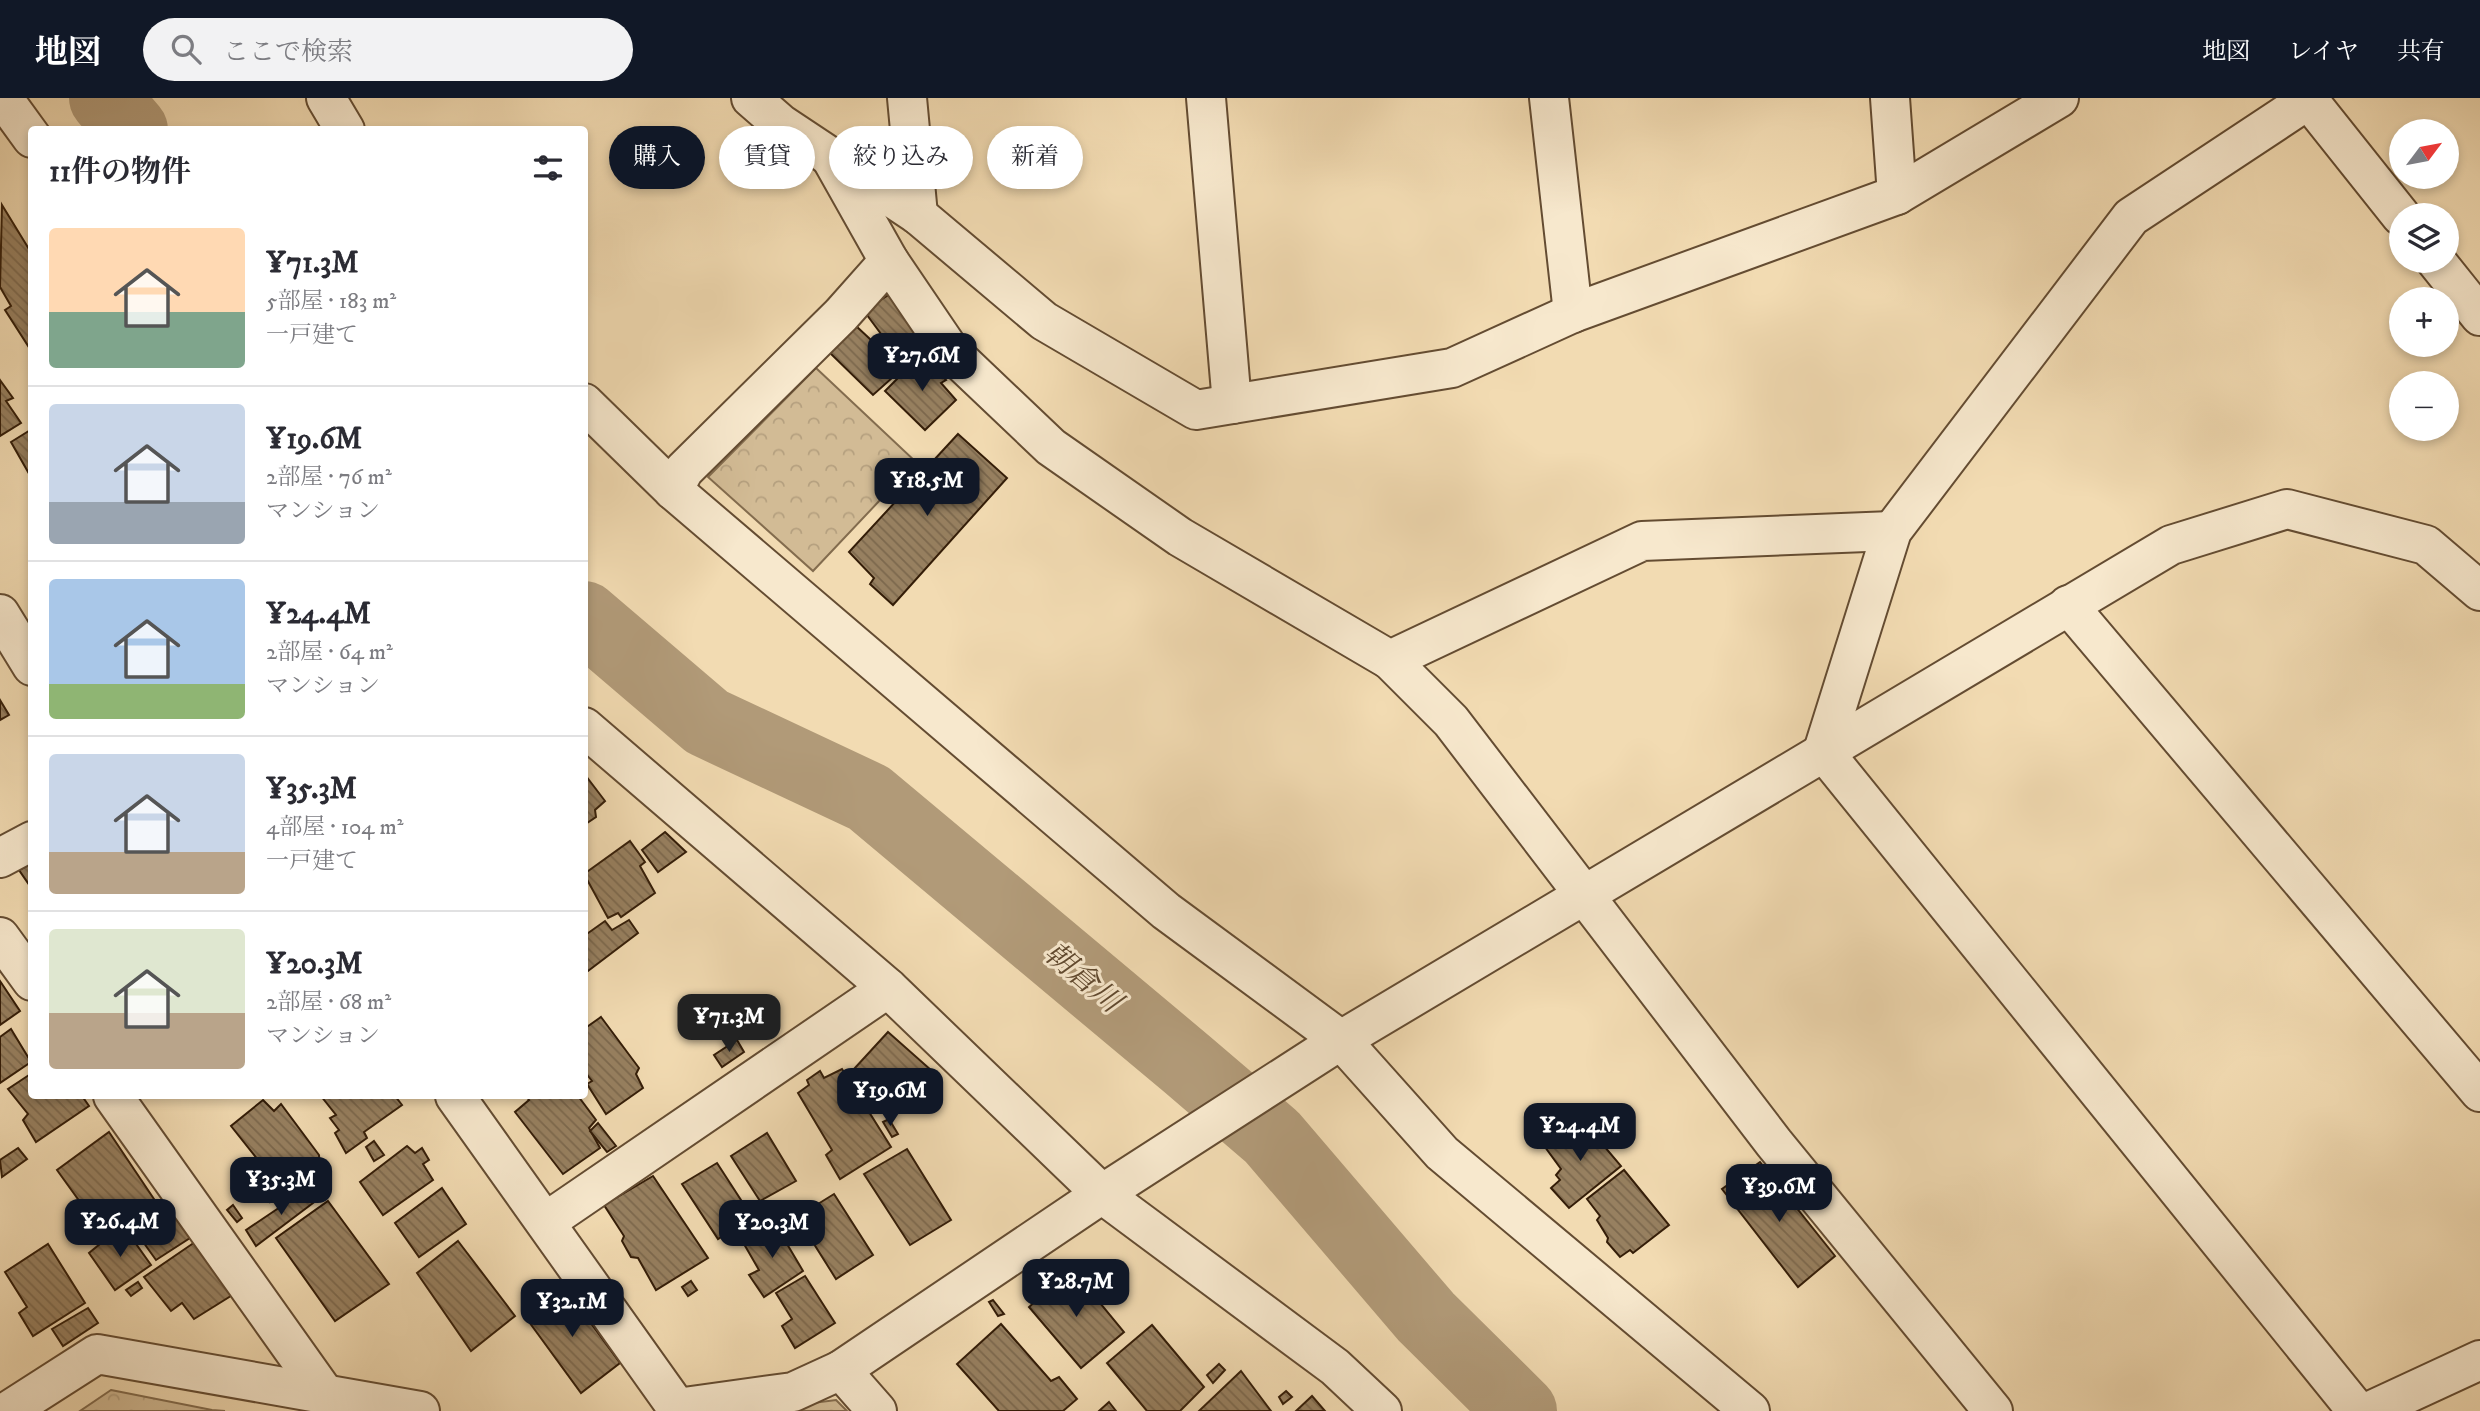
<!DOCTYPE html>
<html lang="ja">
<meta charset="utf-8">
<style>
body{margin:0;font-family:"IM FELL DW Pica","Noto Serif JP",serif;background:#f2f2f3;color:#2b2b33;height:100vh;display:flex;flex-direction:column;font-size:26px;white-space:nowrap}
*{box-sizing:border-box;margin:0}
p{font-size:23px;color:#7c7c81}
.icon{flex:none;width:38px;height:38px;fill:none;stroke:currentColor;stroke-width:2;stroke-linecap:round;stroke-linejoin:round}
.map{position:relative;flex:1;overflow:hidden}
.side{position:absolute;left:28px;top:28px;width:560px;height:973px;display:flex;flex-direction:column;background:#fff;border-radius:7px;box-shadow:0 4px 10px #0003}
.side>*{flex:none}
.guide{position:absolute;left:609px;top:28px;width:665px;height:63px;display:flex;gap:14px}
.needle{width:46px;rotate:58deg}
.buttons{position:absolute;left:2389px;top:21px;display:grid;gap:14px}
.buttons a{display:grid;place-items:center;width:70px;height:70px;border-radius:50%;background:#fff;box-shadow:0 4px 10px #0003;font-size:35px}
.price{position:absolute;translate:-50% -60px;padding:0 16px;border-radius:14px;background:#111827;color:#fff;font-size:23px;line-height:46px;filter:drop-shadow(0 2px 4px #0008)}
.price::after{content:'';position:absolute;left:50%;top:42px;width:21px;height:16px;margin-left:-10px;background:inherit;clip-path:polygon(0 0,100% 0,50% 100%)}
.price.selected{background:#222;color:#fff}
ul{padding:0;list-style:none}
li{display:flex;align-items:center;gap:21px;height:175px;padding:0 21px}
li+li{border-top:2px solid #e1e1e2}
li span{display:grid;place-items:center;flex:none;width:196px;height:140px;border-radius:7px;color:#555}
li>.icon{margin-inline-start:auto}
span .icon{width:84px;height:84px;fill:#fffc;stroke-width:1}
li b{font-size:30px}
h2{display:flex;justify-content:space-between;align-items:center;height:84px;padding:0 21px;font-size:30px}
.pill{padding:0 24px;border-radius:32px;background:#fff;box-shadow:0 4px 10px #0003;font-size:24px;line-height:63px}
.pill.selected{background:#111827;color:#fff}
header{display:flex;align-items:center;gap:42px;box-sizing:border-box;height:98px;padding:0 35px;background:#111827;color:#fff}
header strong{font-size:33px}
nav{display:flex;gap:38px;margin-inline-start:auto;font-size:24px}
.search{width:490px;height:63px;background:#f2f2f3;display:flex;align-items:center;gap:18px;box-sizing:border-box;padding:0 24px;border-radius:38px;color:#7c7c81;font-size:26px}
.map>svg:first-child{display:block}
</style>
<header>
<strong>地図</strong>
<div class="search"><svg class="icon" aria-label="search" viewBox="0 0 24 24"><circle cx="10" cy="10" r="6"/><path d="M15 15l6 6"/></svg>ここで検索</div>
<nav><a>地図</a><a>レイヤ</a><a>共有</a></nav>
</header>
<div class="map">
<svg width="2480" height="1313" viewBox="0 0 2480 1313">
<defs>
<pattern id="forest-crowns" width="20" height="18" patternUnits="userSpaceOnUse" patternTransform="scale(1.75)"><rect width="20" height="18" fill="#d2bb95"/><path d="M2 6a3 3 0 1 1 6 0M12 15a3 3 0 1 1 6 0" fill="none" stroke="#b5a07f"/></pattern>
<pattern id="building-back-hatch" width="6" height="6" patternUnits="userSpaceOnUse" patternTransform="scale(1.75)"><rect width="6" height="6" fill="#978060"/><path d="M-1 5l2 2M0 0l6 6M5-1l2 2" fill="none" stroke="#7c684d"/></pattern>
</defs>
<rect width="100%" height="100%" fill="#f2dbb2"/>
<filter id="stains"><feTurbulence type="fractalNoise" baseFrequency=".00286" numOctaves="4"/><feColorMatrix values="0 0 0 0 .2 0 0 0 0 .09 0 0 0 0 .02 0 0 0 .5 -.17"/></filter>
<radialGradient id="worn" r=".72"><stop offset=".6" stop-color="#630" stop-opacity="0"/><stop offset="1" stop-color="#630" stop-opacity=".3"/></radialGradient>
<g fill="url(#forest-crowns)" stroke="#836c4e" stroke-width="2">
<polygon points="816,270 916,364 813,473 708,379"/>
<polygon points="111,1292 212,1312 225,1313 80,1313"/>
<polygon points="836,1302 847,1313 750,1313"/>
</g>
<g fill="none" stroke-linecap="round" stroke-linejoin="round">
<g stroke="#b19a78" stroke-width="72">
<polyline points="105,0 132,32"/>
<polyline points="584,519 707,624 869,700 1188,967 1272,1039 1426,1219 1521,1313"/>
</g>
</g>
<g fill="url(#building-back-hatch)" stroke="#341d08" stroke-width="2">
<polygon points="2,107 32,156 32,254 5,212 11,208 0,189"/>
<polygon points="898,191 929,236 906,256 897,244 890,248 867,217 868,210"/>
<polygon points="855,227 902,271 873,297 829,254"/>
<polygon points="922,256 946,282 941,285 956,302 925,332 885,293"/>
<polygon points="0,282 13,300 6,303 21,325 0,338"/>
<polygon points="32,331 32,381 11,344"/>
<polygon points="958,336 1007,380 893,507 870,486 874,480 849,454"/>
<polygon points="0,602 9,617 0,622"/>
<polygon points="586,678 605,703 595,712 596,719 584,727"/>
<polygon points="665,734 686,754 658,774 642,752"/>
<polygon points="630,743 645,764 640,768 655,795 621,819 618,815 608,820 584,776"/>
<polygon points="32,765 32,791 19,772"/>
<polygon points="629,822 638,835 584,876 584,838 605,823 612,832"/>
<polygon points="0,883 20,913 0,927"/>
<polygon points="601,919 639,970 636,976 643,990 606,1016 587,986 592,983 584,973 584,931"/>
<polygon points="11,931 31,964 0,985 0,939"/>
<polygon points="888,934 931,972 898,1011 854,971"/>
<polygon points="737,942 744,954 722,969 714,957"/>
<polygon points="842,971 891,1049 840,1081 826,1057 832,1052 798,995 809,987 807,982 820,973 824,980"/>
<polygon points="32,975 32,998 82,998 89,1008 36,1044 23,1022 28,1016 8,991"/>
<polygon points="321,998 395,998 402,1007 364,1034 367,1040 346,1055 335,1035 339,1032 330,1020 336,1017"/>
<polygon points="526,998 578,998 596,1022 589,1030 600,1050 563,1076 515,1014 529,1002"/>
<polygon points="263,1002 274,1013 281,1006 319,1057 320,1069 270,1104 250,1072 258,1062 231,1028"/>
<polygon points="889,1021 898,1036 892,1039 883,1024"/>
<polygon points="1582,1022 1621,1068 1569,1110 1551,1090 1560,1082 1556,1077 1561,1071 1545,1049"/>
<polygon points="598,1025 616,1048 607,1054 590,1033"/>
<polygon points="109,1034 162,1113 131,1135 123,1120 92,1141 76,1116 85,1111 57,1072"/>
<polygon points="767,1035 796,1083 760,1103 731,1058"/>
<polygon points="374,1043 384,1057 374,1063 366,1049"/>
<polygon points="407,1048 415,1055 422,1050 429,1062 423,1066 433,1082 383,1117 360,1084"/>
<polygon points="18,1050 27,1061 2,1079 0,1062"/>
<polygon points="907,1051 951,1122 910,1147 864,1076"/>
<polygon points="1760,1064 1835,1158 1798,1189 1722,1091"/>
<polygon points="717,1065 752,1119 718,1141 682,1086"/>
<polygon points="1624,1072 1669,1127 1633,1155 1630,1152 1620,1159 1607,1144 1608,1140 1597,1122 1600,1118 1587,1101"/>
<polygon points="653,1078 708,1160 656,1192 638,1160 631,1159 622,1143 624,1138 604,1107"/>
<polygon points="310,1089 317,1102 256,1148 246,1132"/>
<polygon points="442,1090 466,1126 419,1159 395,1125"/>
<polygon points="834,1096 873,1157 836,1181 797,1119"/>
<polygon points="328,1103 389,1186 335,1223 276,1140"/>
<polygon points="233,1107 242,1120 237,1124 227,1112"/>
<polygon points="169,1110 190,1140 156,1162 136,1134"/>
<polygon points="774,1124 803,1173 764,1199 749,1177 759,1172 744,1146"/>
<polygon points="117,1132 122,1137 126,1132 151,1167 115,1192 89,1155"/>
<polygon points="458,1143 515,1218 471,1253 417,1175"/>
<polygon points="195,1144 234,1196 194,1221 182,1205 171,1213 144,1179"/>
<polygon points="48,1146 85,1205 33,1238 19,1215 27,1209 5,1174"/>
<polygon points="1072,1171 1124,1234 1081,1270 1029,1209"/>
<polygon points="805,1178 835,1225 795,1250 782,1228 792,1221 776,1195"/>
<polygon points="691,1183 697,1192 688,1198 682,1189"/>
<polygon points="138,1184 142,1190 131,1198 126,1192"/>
<polygon points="563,1187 620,1265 581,1295 524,1217"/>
<polygon points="993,1202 1004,1216 998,1218 989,1204"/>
<polygon points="88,1210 98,1225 63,1248 52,1231"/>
<polygon points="1001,1226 1051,1283 1059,1279 1077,1301 1063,1313 999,1313 957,1266"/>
<polygon points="1152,1227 1204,1289 1180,1313 1147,1313 1107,1265"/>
<polygon points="1219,1266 1225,1272 1213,1285 1207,1277"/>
<polygon points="1241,1273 1271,1313 1199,1313"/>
<polygon points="1286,1293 1292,1299 1283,1306 1279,1299"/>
<polygon points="1312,1298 1325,1313 1296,1313"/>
<polygon points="1109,1304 1116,1313 1099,1313"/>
</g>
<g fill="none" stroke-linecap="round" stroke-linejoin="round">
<g stroke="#644c32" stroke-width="42">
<g id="minor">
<polyline points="3,0 32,40"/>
<polyline points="326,0 345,32"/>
<polyline points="751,0 781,26 918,117 1044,223 1196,312 1452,270 1573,215 1897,97 2059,0"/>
<polyline points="907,0 918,117"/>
<polyline points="1206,0 1232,306"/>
<polyline points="1549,0 1573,215"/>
<polyline points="1890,0 1897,97"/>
<polyline points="2307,0 2401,118"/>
<polyline points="2311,0 2131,119 1892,433 1823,653 2357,1313"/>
<polyline points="831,60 889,163 950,253 1051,349 1180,439 1390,562 1642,443 1892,433"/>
<polyline points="2436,163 2480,218"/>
<polyline points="584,305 673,392 1166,813 1341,942 1442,1055 1750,1313"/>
<polyline points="673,392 684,372 841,217 889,163"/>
<polyline points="2068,507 2480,994"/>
<polyline points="0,516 32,568"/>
<polyline points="1390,562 1451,623 1774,1045 1993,1313"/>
<polyline points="584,629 888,890 1102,1096 1335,1269 1382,1313"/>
<polyline points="0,760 32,743"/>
<polyline points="0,839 32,883"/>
<polyline points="113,998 324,1295"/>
<polyline points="455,998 677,1310 793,1294 841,1272 877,1313"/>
<polyline points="547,1123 888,890"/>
<polyline points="841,1272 1102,1096 1341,942 2171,447 2287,411 2426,447 2480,493"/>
<polyline points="8,1313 97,1256 420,1313"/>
<polyline points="2370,1313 2480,1262"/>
</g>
</g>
<use href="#minor" stroke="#f7e8cd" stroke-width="38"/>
</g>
<g text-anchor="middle" stroke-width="6" stroke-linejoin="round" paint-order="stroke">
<g font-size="30" font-style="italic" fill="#60492f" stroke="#f7e8cd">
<text transform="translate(1083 879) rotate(40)" y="10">朝倉川</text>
</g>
</g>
<rect width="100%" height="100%" filter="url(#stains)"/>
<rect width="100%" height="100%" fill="url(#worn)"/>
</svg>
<div class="buttons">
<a><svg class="needle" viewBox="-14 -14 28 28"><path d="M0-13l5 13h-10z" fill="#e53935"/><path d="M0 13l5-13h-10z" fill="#7c7c81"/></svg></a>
<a><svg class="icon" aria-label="layers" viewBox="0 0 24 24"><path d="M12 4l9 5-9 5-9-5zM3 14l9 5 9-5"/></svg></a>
<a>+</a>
<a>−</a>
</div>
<b class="price" style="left:922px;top:295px">¥27.6M</b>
<b class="price" style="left:927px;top:420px">¥18.5M</b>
<b class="price selected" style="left:729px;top:956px">¥71.3M</b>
<b class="price" style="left:890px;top:1030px">¥19.6M</b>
<b class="price" style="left:1580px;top:1065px">¥24.4M</b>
<b class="price" style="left:281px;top:1119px">¥35.3M</b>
<b class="price" style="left:1779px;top:1126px">¥39.6M</b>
<b class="price" style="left:120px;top:1161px">¥26.4M</b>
<b class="price" style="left:772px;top:1162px">¥20.3M</b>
<b class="price" style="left:1076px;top:1221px">¥28.7M</b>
<b class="price" style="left:572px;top:1241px">¥32.1M</b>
<div class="guide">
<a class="pill selected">購入</a>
<a class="pill">賃貸</a>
<a class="pill">絞り込み</a>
<a class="pill">新着</a>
</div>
<section class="side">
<h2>11件の物件<svg class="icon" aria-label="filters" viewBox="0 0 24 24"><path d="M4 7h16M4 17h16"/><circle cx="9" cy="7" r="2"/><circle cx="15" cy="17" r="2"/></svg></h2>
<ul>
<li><span style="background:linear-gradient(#ffd9b3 60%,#7fa58c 0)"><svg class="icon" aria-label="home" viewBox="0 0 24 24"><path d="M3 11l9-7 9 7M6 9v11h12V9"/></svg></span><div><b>¥71.3M</b><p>5部屋 · 183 m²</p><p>一戸建て</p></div></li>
<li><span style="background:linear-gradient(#c9d6e8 70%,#9aa5b1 0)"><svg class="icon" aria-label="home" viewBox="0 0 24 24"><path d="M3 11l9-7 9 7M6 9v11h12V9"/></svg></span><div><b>¥19.6M</b><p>2部屋 · 76 m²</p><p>マンション</p></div></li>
<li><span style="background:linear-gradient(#a9c7e8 75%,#8fb573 0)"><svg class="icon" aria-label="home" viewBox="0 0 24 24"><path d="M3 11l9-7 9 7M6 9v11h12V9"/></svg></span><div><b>¥24.4M</b><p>2部屋 · 64 m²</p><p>マンション</p></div></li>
<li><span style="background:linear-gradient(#c9d6e8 70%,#b9a48a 0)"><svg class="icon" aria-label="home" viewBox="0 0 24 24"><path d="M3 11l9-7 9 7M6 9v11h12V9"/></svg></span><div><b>¥35.3M</b><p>4部屋 · 104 m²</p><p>一戸建て</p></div></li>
<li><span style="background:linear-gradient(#dfe7d0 60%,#b9a48a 0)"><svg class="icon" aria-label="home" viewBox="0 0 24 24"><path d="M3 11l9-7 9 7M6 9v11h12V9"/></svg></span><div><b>¥20.3M</b><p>2部屋 · 68 m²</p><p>マンション</p></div></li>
</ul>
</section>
</div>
